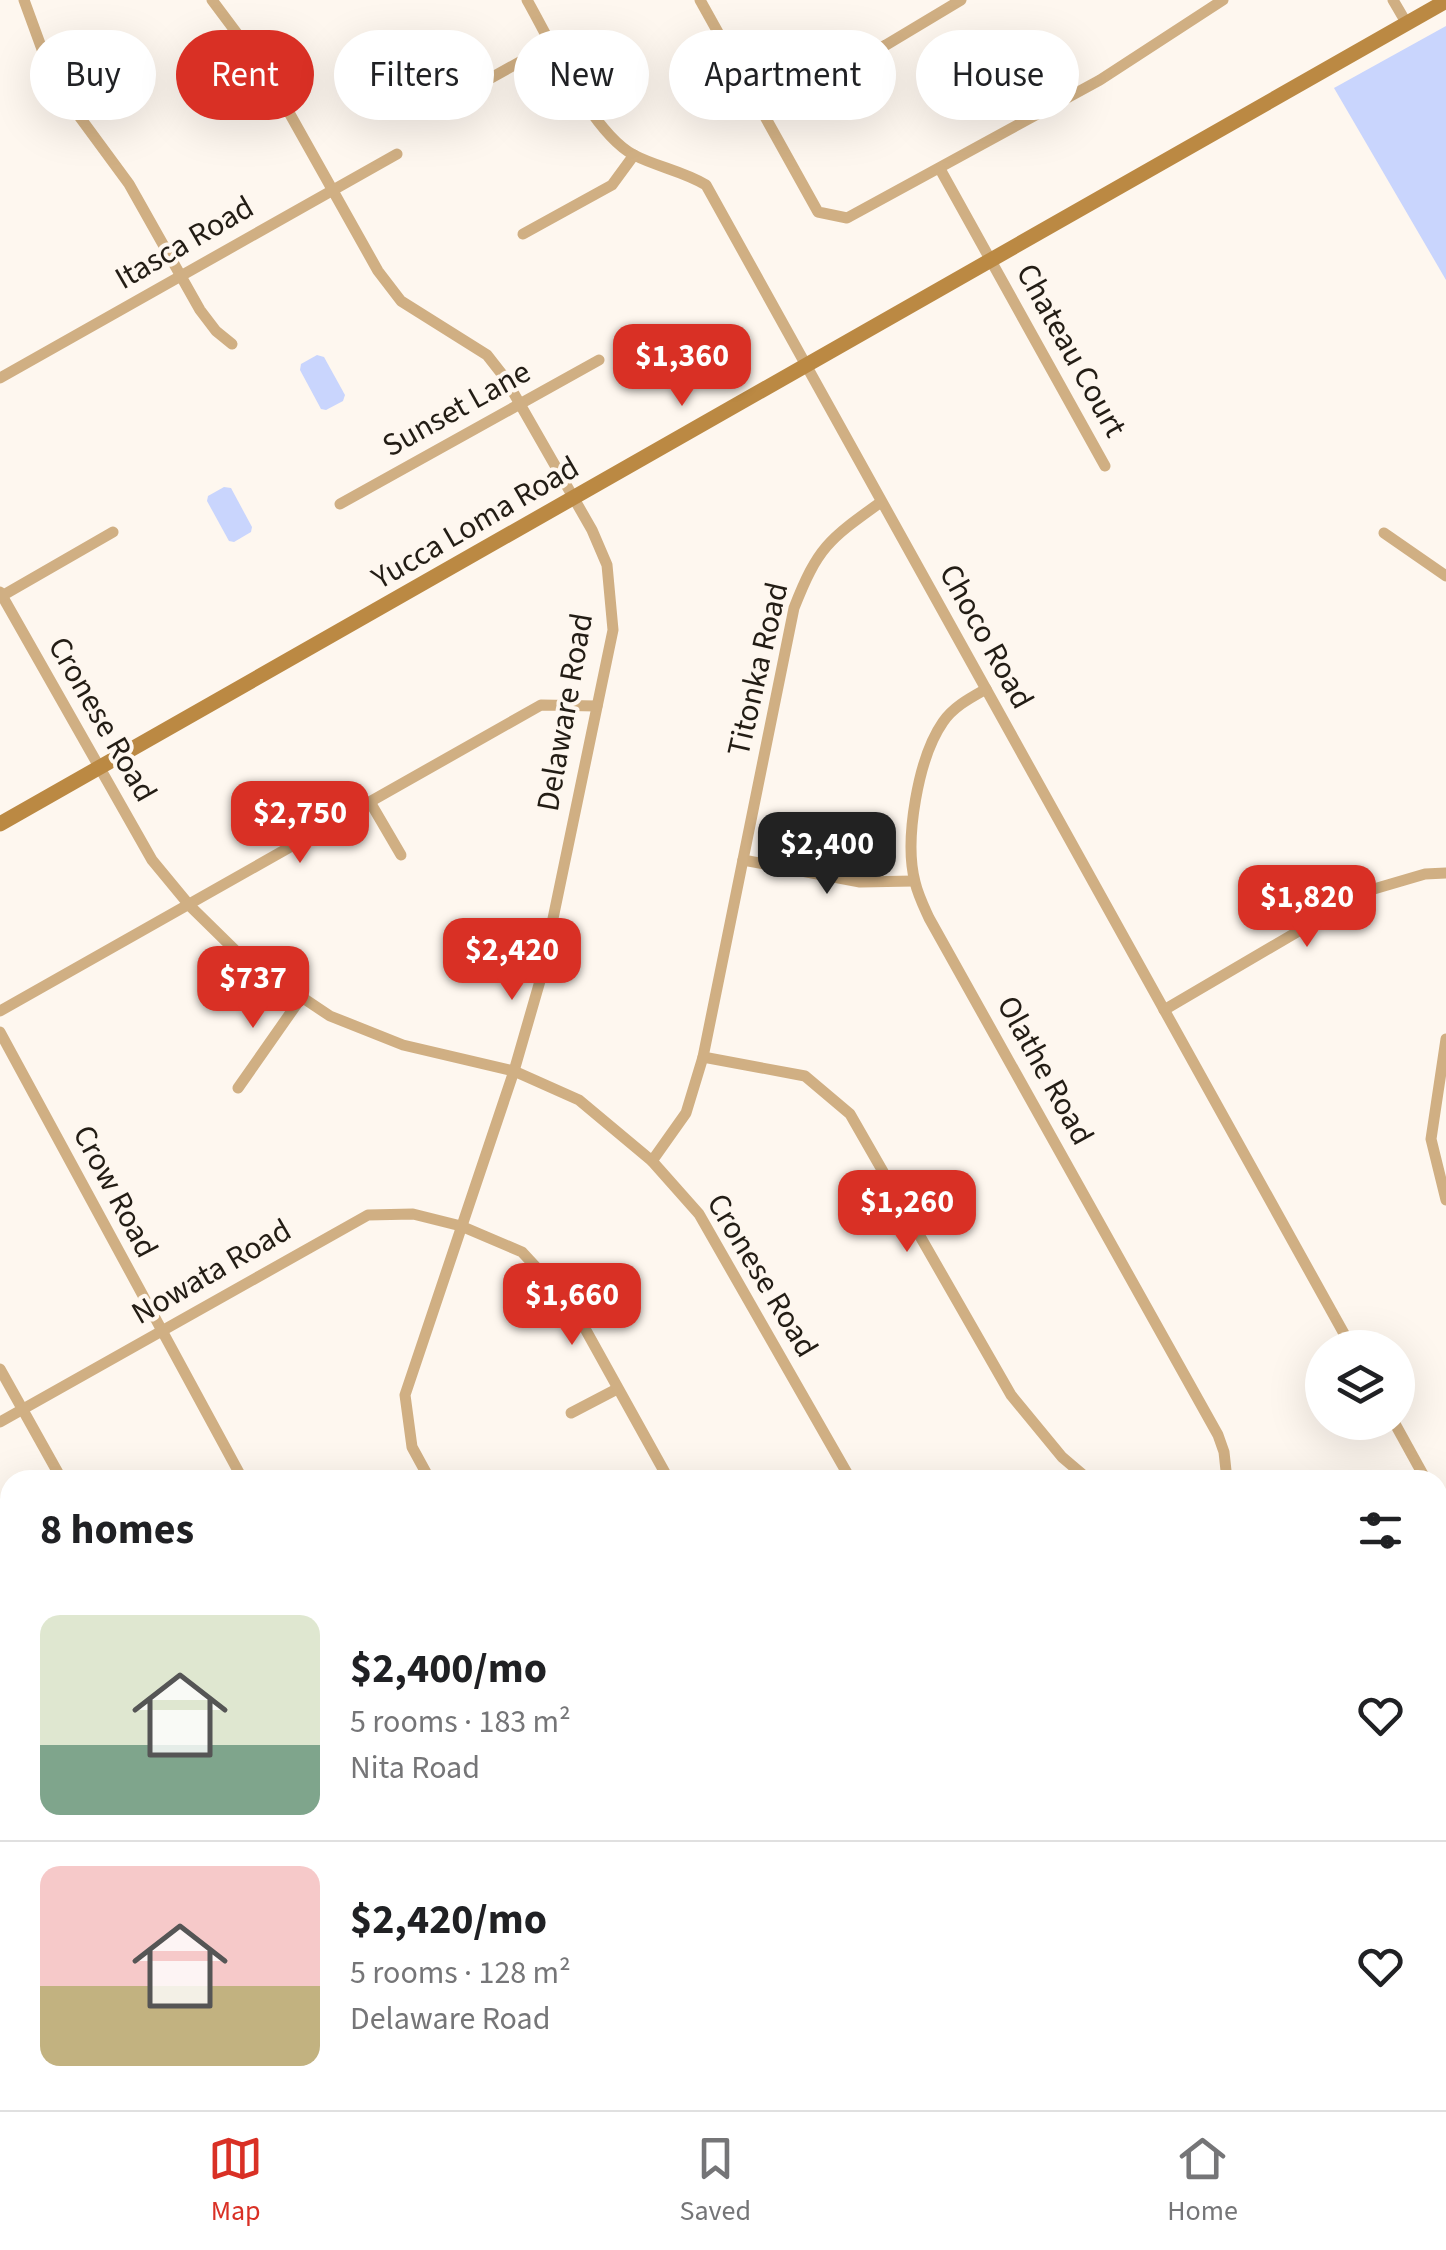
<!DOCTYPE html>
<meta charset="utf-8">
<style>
body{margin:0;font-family:"Source Sans 3",sans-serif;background:#f6f6f6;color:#202124;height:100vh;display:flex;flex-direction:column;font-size:38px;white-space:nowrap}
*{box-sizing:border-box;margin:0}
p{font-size:32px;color:#757577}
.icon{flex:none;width:55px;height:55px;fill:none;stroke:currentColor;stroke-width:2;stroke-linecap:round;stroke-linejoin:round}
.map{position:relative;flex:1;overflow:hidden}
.panel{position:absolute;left:0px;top:1470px;width:1448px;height:640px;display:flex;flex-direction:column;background:#fff;border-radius:30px 30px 0 0;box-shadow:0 10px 40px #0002}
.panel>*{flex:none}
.top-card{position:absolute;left:30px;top:30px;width:1388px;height:90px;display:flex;gap:20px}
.buttons{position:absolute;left:1305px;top:1330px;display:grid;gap:20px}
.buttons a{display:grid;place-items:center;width:110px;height:110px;border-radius:50%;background:#fff;box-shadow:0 10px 40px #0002;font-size:50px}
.price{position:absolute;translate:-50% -85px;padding:0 22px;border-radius:20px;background:#d93025;color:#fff;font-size:32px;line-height:65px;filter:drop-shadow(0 2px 5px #0008)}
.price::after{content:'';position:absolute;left:50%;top:60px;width:30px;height:22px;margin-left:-15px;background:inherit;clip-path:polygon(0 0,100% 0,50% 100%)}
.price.active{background:#222;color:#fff}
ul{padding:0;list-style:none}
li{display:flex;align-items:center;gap:30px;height:250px;padding:0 40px}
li+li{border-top:2px solid #e0e0e0}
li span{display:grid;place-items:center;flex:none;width:280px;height:200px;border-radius:20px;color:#555}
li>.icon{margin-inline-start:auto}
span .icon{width:120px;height:120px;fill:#fffc;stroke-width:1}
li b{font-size:42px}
h2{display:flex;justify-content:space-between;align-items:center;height:120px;padding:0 40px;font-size:42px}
.chip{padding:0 35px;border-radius:45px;background:#fff;box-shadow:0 10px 40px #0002;font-size:35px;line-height:90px}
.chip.active{background:#d93025;color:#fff}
.tab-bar{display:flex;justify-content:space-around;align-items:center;height:140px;border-top:2px solid #e0e0e0;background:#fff;font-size:28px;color:#757577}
.tab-bar a{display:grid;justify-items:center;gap:5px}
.tab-bar .active{color:#d93025}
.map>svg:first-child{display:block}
</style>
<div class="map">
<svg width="1446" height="2110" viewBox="0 0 1446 2110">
<rect width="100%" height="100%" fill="#fef7ef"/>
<g fill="#c9d5fd">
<polygon points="1446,26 1446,280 1334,88"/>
<polygon points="317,355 324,357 345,395 343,401 326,410 321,409 300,370 301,364"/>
<polygon points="224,487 231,488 252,527 251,532 234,542 229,541 207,501 208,496"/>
</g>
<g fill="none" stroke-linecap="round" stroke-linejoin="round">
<g stroke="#d0af83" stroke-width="11">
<polyline points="24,0 54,82 129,184 200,310 216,331 232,344"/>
<polyline points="212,0 268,75 378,271 401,301 487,355 505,378 592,530 607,565 613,630 540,981 514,1071 405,1395 412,1447 430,1480"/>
<path d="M527 0C551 42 592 133 634 155 657 167 683 171 706 185L1352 1348"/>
<polyline points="700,0 818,212 847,218 1100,80 1223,0"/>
<polyline points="1393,0 1407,24"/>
<polyline points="446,103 552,44"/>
<polyline points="760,108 886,45 961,0"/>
<polyline points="940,169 1105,466"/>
<polyline points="523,234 612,185 634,155"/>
<polyline points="0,378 397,154"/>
<polyline points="340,504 599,360"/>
<polyline points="1384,533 1446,576"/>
<polyline points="0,592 152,860 190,906 242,957 330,1016 403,1045 514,1071 579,1100 652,1161 699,1214 851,1480"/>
<polyline points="0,597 113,532"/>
<path d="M986 689C970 698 953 707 943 722 918 758 904 840 915 882 918 895 924 907 929 918L1218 1435 1224 1452 1227 1480"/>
<polyline points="370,802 401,855"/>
<polyline points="743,860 860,882 914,881"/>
<polyline points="1164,1010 1367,891 1425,874 1446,873"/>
<polyline points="0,1011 541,705 597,706"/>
<polyline points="0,1032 243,1480"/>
<polyline points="1446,1039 1431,1139 1446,1200"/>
<polyline points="703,1057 805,1076 850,1114 1011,1395 1062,1457 1089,1480"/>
<polyline points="238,1088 301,998"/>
<path d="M652 1161 686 1113 703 1057 794 608C818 547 828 540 881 502"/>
<polyline points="0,1369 62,1480"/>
<polyline points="571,1413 617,1389"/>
<polyline points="0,1422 368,1215 413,1214 461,1226 522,1252 573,1307 669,1480"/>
<polyline points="1394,1422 1426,1480"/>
<polyline points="1438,1501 1446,1516"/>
<polyline points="1438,1830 1446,1846"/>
<polyline points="0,1855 10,1850"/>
<polyline points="1438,1941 1446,1937"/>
<polyline points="0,2094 10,2089"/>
<polyline points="406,2100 411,2110"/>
<polyline points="655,2100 661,2110"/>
<polyline points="1076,2100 1084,2110"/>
<polyline points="1310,2100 1325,2110"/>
<polyline points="912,2110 919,2100"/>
</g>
<g stroke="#d0af83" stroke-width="14">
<polyline points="1438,1554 1446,1549"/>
<polyline points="446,2110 461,2100"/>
</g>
<polyline stroke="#bb8943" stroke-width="15" points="0,824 1446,1"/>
</g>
<g text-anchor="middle" stroke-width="8" stroke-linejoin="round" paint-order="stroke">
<g font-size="32" fill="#231d15" stroke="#fef7ef">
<text transform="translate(184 242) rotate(-30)" y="11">Itasca Road</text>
<text transform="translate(1072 350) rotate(61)" y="11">Chateau Court</text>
<text transform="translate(456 408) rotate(-29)" y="11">Sunset Lane</text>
<text transform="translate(475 522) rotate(-30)" y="11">Yucca Loma Road</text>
<text transform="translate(987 636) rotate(61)" y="11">Choco Road</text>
<text transform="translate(757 669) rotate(-77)" y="11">Titonka Road</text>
<text transform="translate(564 712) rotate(-80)" y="11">Delaware Road</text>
<text transform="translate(103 719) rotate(60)" y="11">Cronese Road</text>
<text transform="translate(1046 1070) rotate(61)" y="11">Olathe Road</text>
<text transform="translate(116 1191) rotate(62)" y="11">Crow Road</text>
<text transform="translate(211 1271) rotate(-30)" y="11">Nowata Road</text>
<text transform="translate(763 1275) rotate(59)" y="11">Cronese Road</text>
</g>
</g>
</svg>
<div class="buttons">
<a><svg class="icon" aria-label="layers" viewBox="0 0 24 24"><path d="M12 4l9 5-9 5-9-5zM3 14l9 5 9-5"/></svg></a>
</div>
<b class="price" style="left:682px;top:409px">$1,360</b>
<b class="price" style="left:300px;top:866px">$2,750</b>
<b class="price active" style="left:827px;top:897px">$2,400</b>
<b class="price" style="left:1307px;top:950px">$1,820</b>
<b class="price" style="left:512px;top:1003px">$2,420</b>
<b class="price" style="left:253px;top:1031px">$737</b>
<b class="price" style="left:907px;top:1255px">$1,260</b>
<b class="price" style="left:572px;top:1348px">$1,660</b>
<div class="top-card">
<a class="chip">Buy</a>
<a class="chip active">Rent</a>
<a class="chip">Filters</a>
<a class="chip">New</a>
<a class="chip">Apartment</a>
<a class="chip">House</a>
</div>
<section class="panel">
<h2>8 homes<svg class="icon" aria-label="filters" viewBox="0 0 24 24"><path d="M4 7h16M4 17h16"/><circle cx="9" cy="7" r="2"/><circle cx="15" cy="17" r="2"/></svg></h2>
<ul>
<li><span style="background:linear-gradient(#dfe7d0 65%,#7fa58c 0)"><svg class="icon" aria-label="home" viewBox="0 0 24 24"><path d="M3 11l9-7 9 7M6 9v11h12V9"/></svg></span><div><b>$2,400/mo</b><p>5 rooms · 183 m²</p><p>Nita Road</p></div><svg class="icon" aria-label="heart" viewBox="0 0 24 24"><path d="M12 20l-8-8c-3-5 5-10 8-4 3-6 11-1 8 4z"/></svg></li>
<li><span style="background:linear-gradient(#f6c9c9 60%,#c2b280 0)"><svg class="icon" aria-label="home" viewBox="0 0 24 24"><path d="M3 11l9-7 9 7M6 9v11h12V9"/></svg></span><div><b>$2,420/mo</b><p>5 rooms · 128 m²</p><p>Delaware Road</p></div><svg class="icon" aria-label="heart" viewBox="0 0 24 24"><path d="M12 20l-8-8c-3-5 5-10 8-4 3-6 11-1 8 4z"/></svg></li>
</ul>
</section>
</div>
<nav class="tab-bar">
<a class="active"><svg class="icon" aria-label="map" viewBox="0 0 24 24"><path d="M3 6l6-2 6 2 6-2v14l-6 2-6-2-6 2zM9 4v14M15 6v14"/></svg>Map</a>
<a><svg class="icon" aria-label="saved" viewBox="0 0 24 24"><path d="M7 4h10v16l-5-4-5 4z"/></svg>Saved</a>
<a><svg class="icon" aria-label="home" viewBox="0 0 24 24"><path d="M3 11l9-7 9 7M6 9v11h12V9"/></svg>Home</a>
</nav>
